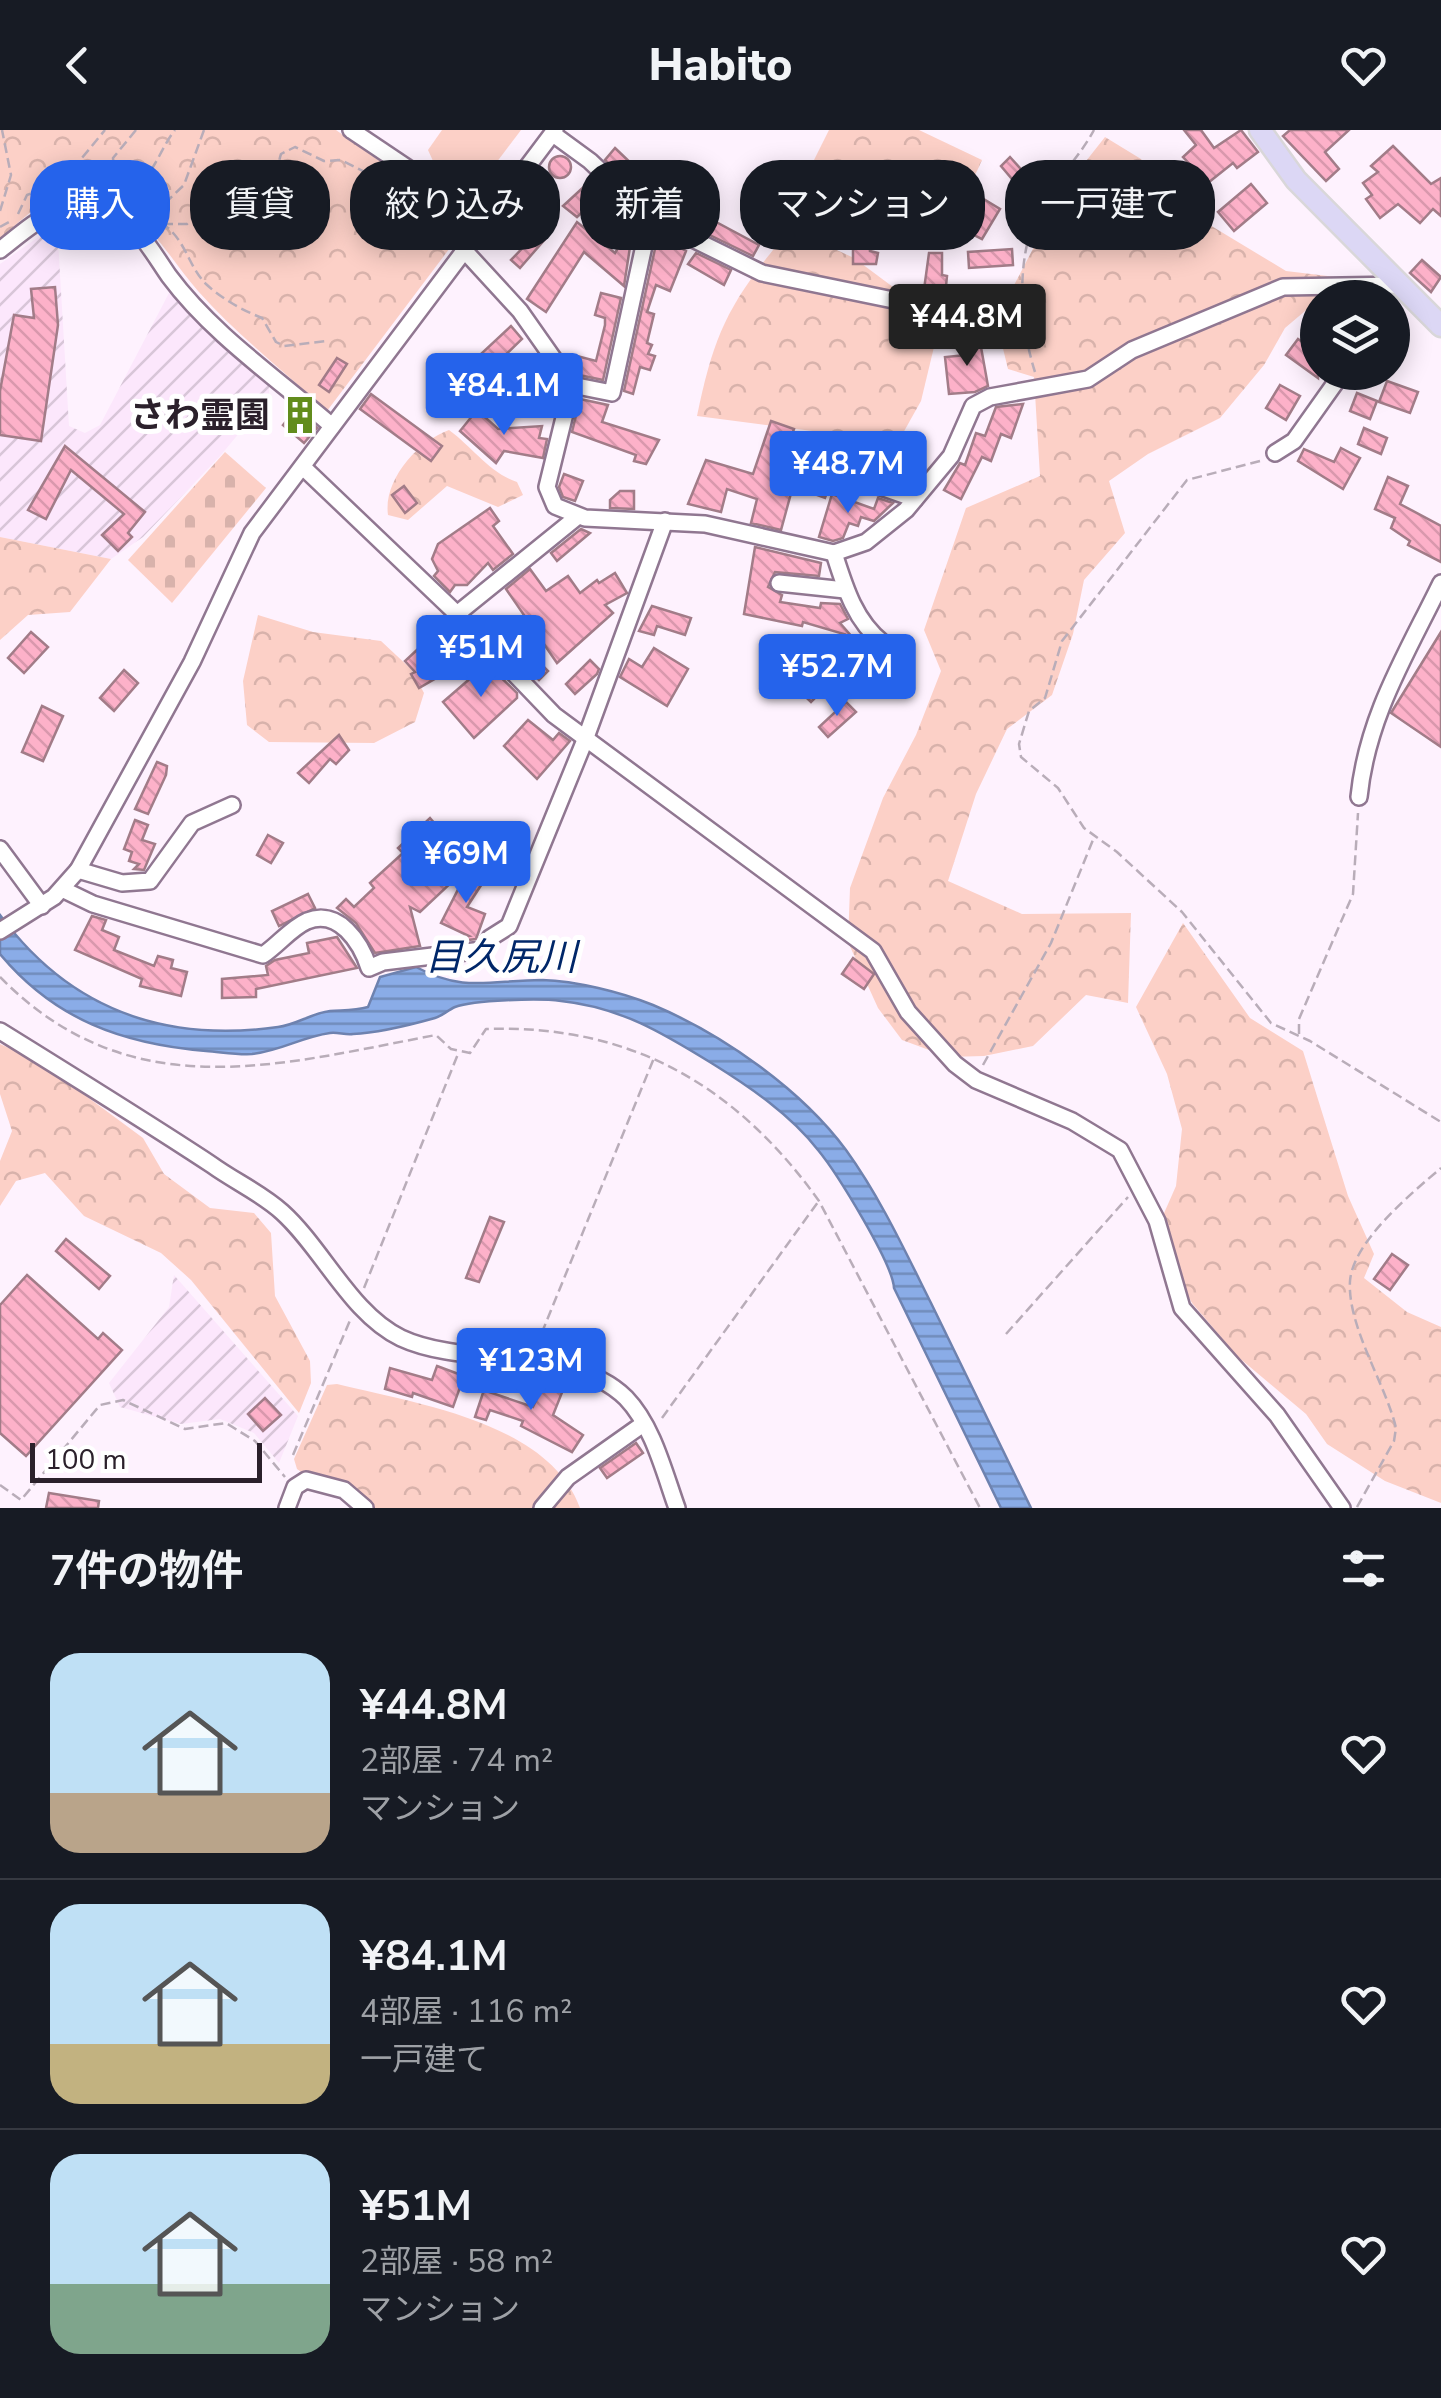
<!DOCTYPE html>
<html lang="ja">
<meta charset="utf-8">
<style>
body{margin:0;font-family:"Nunito Sans","Noto Sans JP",sans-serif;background:#242831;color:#f1f3f6;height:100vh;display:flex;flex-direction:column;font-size:38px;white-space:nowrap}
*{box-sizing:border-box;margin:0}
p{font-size:32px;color:#9ea1a6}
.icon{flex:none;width:55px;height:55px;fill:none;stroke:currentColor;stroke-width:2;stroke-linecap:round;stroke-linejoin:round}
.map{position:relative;height:1378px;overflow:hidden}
.side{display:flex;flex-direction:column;background:#171b24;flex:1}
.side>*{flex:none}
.top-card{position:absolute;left:30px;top:30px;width:1382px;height:90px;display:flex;gap:20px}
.controls{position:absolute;left:1300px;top:150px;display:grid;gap:20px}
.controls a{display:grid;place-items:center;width:110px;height:110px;border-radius:50%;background:#171b24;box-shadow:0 5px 25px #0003;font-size:50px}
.scale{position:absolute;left:30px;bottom:25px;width:232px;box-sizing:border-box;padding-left:10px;border:5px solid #2b202b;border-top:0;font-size:28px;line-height:35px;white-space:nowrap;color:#2b202b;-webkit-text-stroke:8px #fff;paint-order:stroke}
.price{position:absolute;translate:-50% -85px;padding:0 22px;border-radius:10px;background:#2563eb;color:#fff;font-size:32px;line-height:65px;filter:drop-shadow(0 2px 5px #0008)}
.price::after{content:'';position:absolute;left:50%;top:60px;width:30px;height:22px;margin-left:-15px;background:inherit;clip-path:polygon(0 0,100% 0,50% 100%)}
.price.on{background:#222;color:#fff}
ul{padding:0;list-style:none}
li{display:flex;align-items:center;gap:30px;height:250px;padding:0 50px}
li+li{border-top:2px solid #363941}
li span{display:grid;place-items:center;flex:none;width:280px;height:200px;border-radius:30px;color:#555}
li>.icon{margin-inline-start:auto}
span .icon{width:120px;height:120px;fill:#fffc;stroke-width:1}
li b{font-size:42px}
h2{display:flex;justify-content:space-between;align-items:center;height:120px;padding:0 50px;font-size:42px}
.tag{padding:0 35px;border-radius:40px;background:#171b24;box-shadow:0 5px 25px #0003;font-size:35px;line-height:90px}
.tag.on{background:#2563eb;color:#fff}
header{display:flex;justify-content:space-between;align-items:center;height:130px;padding:0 50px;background:#171b24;font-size:45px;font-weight:800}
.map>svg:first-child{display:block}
</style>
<header><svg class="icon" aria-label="back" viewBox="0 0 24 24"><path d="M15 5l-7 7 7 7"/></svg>Habito<svg class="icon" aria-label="heart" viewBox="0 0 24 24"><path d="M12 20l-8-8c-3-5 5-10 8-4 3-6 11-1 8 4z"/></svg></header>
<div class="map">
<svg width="1441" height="1378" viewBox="0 0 1441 1378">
<defs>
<pattern id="industrial-furrows" width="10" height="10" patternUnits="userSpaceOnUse" patternTransform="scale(2.5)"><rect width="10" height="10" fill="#fce7fc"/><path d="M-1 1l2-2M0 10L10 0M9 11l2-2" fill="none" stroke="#d8c6d8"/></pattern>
<pattern id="forest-crowns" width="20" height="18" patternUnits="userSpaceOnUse" patternTransform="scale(2.5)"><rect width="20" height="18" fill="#fcd0c7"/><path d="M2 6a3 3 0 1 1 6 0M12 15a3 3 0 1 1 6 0" fill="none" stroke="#d8b2ab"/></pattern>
<pattern id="cemetery-stones" width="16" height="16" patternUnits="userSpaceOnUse" patternTransform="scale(2.5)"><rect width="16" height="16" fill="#fcd0c7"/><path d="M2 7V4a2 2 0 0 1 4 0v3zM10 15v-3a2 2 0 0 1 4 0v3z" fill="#d8b2ab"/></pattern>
<pattern id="water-rules" width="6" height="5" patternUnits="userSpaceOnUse" patternTransform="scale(2.5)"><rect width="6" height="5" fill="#8aace7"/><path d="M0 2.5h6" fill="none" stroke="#718cbb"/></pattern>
<pattern id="building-back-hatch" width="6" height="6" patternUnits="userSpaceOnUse" patternTransform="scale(2.5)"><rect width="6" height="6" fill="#fdb1c9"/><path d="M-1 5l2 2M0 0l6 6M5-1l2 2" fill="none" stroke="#d998ad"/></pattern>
</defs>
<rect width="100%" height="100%" fill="#fef2fe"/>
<g fill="url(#industrial-furrows)">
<polygon points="57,94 69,296 85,303 100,295 169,163 269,245 269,267 221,325 143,407 111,429 0,407 0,134"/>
<polygon points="174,1145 298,1286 279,1333 254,1303 220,1289 181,1294 120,1277 109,1253 169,1177"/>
</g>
<polygon fill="#fcd0c7" points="442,0 521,0 475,61 433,31 428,20"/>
<g fill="url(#forest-crowns)">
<path d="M0 0H336L468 94 327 281C284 241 236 204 198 161 163 121 133 57 70 63 45 66 18 93 0 109Z"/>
<path d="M829 0H919L982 30C946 116 888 105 813 78L812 34Z"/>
<polygon points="1105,7 1141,29 1180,77 1286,141 1344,148 1285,198 1264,235 1220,288 1148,324 1109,351 1125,403 1084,450 1073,504 1052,565 1007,599 976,664 948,751 1022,784 1131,783 1128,873 1086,865 1033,916 984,926 948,927 902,910 878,878 848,812 850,758 883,668 916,605 941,541 924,500 966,378 1040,346 1034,247 1008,239 996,190 1064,59"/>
<path d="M813 109 854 128 940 192 921 271 898 312 697 286C713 208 727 176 778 114Z"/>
<path d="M449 300C472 317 490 343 517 352L523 365 498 377 447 356 408 390 388 385C383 350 418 311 449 300Z"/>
<polygon points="0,407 5,408 111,429 70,482 28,485 0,510"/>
<polygon points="258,485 313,502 381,511 411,539 424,563 415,592 374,613 269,612 247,595 243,551"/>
<polygon points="1183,793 1250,888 1303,921 1348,1066 1374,1124 1364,1148 1407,1182 1441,1197 1441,1373 1385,1351 1327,1314 1306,1284 1237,1226 1192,1173 1169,1132 1161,1090 1176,1056 1182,999 1167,944 1136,877"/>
<polygon points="0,914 40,932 143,1008 164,1044 210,1078 254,1083 271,1103 275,1166 310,1231 311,1253 299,1283 191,1150 161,1123 84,1086 45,1043 16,1051 0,1076 0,1031 12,1001 0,964"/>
<path d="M337 1254C414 1273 549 1292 580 1378H362L310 1348 297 1339 294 1329 327 1255Z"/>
</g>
<polygon fill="url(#cemetery-stones)" points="225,322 266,358 172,473 128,430"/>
<path fill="url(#water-rules)" stroke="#6e82af" stroke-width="2.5" d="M0 785C69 879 163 913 278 897 296 895 312 883 330 881 343 880 354 881 368 877L380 847 416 837C464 863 491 850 542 850 576 851 621 862 653 875 722 904 801 959 846 1020 880 1067 905 1121 931 1173 964 1241 998 1310 1031 1378H1001L894 1158C893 1134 837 1043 818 1020 791 985 750 957 713 934 663 903 620 877 561 871 539 868 474 870 455 877 448 880 442 886 435 888 410 895 378 903 353 904 345 905 338 902 330 903 301 907 281 921 252 924 237 925 221 922 206 921 123 914 55 890 0 824Z"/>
<g fill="url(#building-back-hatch)" stroke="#a27c88" stroke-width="2.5">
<polygon points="1184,0 1201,0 1214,18 1241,0 1258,22 1237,38 1233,33 1189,68 1178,54 1195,40 1183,27 1196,15"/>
<polygon points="1290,0 1349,0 1325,22 1339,39 1326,51 1283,6"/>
<polygon points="1393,16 1431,54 1441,48 1441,86 1433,79 1420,93 1398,74 1380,88 1366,69 1372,65 1363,53 1378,42 1371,36"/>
<polygon points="615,18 662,63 759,115 753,126 656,79 605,30"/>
<circle cx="560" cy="37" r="11"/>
<polygon points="1010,27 1027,46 1017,55 1001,36"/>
<polygon points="589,52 601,65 577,87 563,76"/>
<polygon points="1251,54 1267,73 1234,101 1218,82"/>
<polygon points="982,68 1000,79 982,109 966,101 966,95"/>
<polygon points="523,75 538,88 525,104 504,87 512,77 517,81"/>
<polygon points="443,84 455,92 440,116 428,109"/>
<polygon points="634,91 624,156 584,122 546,182 527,169 577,92 615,123"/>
<polygon points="539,101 546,108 520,138 511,130"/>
<polygon points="658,105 686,121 670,161 656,155 647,182 654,184 647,213 652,215 648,224 655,226 650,240 640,237 633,264 624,261"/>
<polygon points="870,106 870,121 878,123 876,134 853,134 853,107"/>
<polygon points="1012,119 1013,135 969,138 968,122"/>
<polygon points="696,123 731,140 724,155 688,134"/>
<polygon points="929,123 942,123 942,145 947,146 944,176 922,174"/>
<polygon points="1422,130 1441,147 1431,162 1410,143"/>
<polygon points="55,157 58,195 41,311 0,305 0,261 14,185 34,188 31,159"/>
<polygon points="601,163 621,168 603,250 579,245 573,237 577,226 596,231 605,195 605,188 595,185"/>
<polygon points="511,196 522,209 494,236 482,223"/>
<polygon points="966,206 979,206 988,256 975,262 949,264 945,227 966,225"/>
<polygon points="1298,209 1318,223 1318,248 1286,225"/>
<polygon points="337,228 347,234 329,262 319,255"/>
<polygon points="544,244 555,261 540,271 530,253"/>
<polygon points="1387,251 1418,262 1410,283 1379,272"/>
<polygon points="1280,255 1300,266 1286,290 1266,278"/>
<polygon points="1357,263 1377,271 1370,289 1350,281"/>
<polygon points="371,264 442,316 431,331 360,279"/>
<polygon points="580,269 608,275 602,292 659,310 646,334 634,331 636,325 572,302"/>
<polygon points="1023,274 1011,308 1001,304 991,331 982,327 961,369 944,360 960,333 965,335 976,303 985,306 996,277"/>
<polygon points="295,280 317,298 304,313 283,295"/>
<polygon points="477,280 498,299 542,296 539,308 547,309 543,328 504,321 496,333 460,301"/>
<polygon points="771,291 794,299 781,334 821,344 830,320 841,324 825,368 793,356 781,400 751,393 757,369 727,359 721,382 688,374 706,330 753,344"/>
<polygon points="1364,298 1387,308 1381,324 1358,314"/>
<polygon points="65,316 145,382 128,403 132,407 118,421 102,405 124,384 71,340 46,389 28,380"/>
<polygon points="1341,318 1360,328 1343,359 1298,331 1304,319 1334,332"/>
<polygon points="852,319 921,338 917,349 912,356 848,333"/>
<polygon points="564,344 583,351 575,371 563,367 559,357"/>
<polygon points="1388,347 1408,356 1400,374 1441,396 1441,432 1408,415 1410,411 1391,398 1395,388 1375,379"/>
<polygon points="404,356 417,373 405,383 392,365"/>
<polygon points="620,361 634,361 634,379 610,378 610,370"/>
<polygon points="832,364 874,379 878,368 893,373 874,391 861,387 858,396 849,393 843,408 833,411 819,407"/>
<polygon points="490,378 499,391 493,396 513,424 493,440 488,433 467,455 455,455 450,462 434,446 438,441 432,429 438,414"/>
<polygon points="581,399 590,403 557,431 551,423"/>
<polygon points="755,417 821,433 819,446 775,442 768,457 782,465 780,472 820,478 821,473 840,474 848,489 840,493 874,532 846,564 833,553 848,535 831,516 844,504 803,492 802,496 744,484"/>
<polygon points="530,439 546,461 568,446 580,463 597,450 599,453 615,443 627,463 605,475 613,483 557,533 506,459"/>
<polygon points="652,476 691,488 685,505 657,496 654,505 639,501"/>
<polygon points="31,502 48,517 24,543 8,528"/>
<polygon points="1441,502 1441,617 1391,583"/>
<polygon points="419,518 438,547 419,558 411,544 415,542 405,531"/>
<polygon points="654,518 688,539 667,576 620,547 629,529 642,537"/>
<polygon points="529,522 548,541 539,550 518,531"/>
<polygon points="590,530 599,539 597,544 575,564 566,554"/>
<polygon points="487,534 517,563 517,568 474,608 443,572"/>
<polygon points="802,537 824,559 811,572 789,551"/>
<polygon points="124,540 138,553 114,581 100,568"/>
<polygon points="846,572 856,582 828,607 819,597"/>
<polygon points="42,576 63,586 43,631 22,622"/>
<polygon points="528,590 553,610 559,603 570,611 537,649 504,616"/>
<polygon points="339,605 349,620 336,634 330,629 309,653 298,643"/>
<polygon points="157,632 167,636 166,645 148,684 135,679"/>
<polygon points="430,688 470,735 420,782 410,777 420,816 375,823 356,793 337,778 346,769 354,777 374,758 370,753 403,723 398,718"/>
<polygon points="135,690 148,695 142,710 155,714 144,740 134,739 139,734 129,731 132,722 124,719"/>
<polygon points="268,705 283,713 271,733 257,725"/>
<polygon points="471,734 489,743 467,777 485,784 476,809 459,811 459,808 469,806 441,793"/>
<polygon points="308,764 315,778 279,796 272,781"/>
<polygon points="92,786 106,790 102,800 119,807 114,820 154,836 158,826 173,830 171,838 187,842 181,866 140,856 142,849 75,820"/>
<polygon points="337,807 357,838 256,859 256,867 222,868 222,849 268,845 266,836 275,830 309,823 307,813"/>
<polygon points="853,828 874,844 864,859 842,844"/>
<polygon points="490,1087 504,1092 479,1152 466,1148"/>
<polygon points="66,1109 110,1146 99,1159 56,1121"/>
<polygon points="1392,1124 1408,1135 1390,1160 1374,1149"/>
<polygon points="27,1145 98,1209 103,1203 122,1220 26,1326 0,1303 0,1175"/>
<polygon points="437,1236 464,1246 453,1277 413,1263 412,1267 385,1259 390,1238 432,1250"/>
<polygon points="478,1243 491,1248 486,1261 533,1277 544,1252 563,1260 553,1285 583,1305 572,1322 521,1296 523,1291 490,1280 486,1290 475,1287 484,1260 473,1256"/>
<polygon points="265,1268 281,1285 263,1301 248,1284"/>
<polygon points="636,1313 643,1323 607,1348 600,1338"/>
<polygon points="49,1363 99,1371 98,1378 46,1378"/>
</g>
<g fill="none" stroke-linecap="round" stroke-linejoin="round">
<g stroke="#907791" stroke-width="20">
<g id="minor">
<polyline points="351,0 485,90"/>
<polyline points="553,4 590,31 650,88 762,143 898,171"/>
<polyline points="463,119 520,181 572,255 547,357 555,376 585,388 705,394 834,423 866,412 906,380 951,326 973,276 990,267 1088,249 1132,220 1283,157 1400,155"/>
<path d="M0 120C31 96 65 62 108 79 136 91 153 123 169 146 212 204 278 249 332 296"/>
<polyline points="572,255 612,263 650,88"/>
<polyline points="1275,323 1294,311 1343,242"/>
<polyline points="304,338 457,484 554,585 873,821 908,882 955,934 976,950 1072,991 1120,1020 1157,1091 1182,1178 1277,1285 1342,1378"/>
<polyline points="861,350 915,369"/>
<path d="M834 423C845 458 855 491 883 513"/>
<polyline points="779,453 845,460"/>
<polyline points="457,484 577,387"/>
<path d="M1359 667C1367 587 1406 525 1441 453"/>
<polyline points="0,719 42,776"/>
<polyline points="78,740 122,753 150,751 192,693 232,675"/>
<path d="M62 759 93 774 263 825C278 815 291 798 307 791 339 778 361 813 369 838L383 832 482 820 490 808 509 796 585 610 665 391"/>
<polyline points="0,801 54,767 78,740 192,532 252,403 555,0"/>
<path d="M0 901C71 945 142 989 212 1035 234 1051 261 1063 282 1082 323 1119 351 1184 401 1208 465 1238 573 1215 626 1268 653 1296 664 1342 677 1378"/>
<polyline points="287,1378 295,1357 306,1350 344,1360 365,1378"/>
<polyline points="542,1378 568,1347 643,1294"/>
</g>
</g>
<g stroke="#d9d7d9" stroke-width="25">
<polyline id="major" points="1260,0 1296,50 1441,196"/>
</g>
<g stroke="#b9adb9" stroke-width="2.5" stroke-dasharray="10 5" stroke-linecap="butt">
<path d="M136 0 113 28 115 50 129 59C152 52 160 18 175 0"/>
<path d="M204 0 184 55 161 77 163 94C186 110 188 136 206 154 222 169 242 180 262 188L276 212 284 216 326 211"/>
<polyline points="0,81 11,45 2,0"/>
<polyline points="18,84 27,65 63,51 105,0"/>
<path d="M163 94H187L197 85 204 93 232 78 233 73 260 87C288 75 273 47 281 24L295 17 324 31 341 30 377 48 410 79"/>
<polyline points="0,97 11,91"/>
<path d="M1035 242C1019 192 1015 124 1041 76 1056 49 1079 28 1094 0"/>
<polyline points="1260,331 1187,350 1062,511 1045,568 1029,581 1019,614 1021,627 1058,658 1084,698 1117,722 1182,782 1271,893 1310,911 1441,992"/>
<path d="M0 847C130 979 277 935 436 905L451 919 470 923 486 899C630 894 736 955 819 1071L980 1378"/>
<polyline points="1299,904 1299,889 1353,764 1358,683"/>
<polyline points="983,935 1051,813 1095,705"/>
<polyline points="364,1158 458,924"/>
<polyline points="1006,1204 1128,1067"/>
<polyline points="536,1217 654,928"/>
<polyline points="662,1288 818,1072"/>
<polyline points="293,1325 351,1188"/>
<polyline points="0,1355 21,1370 100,1275 123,1270 185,1299 226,1293 255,1311 285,1347"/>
<path d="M1357 1377 1394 1311 1396 1298C1386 1255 1347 1196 1350 1151 1353 1111 1413 1062 1441 1038"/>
</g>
<use href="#minor" stroke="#fff" stroke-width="15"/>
<use href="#major" stroke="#dcd7f5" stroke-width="20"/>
</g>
<defs>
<g id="building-bare" transform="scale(3)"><path d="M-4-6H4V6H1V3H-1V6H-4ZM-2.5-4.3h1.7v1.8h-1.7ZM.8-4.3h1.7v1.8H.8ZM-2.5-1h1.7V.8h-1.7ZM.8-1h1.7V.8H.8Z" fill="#628c1c" stroke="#fff" stroke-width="2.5" paint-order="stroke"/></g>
</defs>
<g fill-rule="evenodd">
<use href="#building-bare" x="300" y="285"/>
</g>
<g text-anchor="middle" stroke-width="10" stroke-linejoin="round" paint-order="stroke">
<g font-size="35" font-weight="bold" fill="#2b202b" stroke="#fff" text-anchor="end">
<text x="270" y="297">さわ霊園</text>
</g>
<g font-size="38" font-style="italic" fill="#002769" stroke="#fff">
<text x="501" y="840">目久尻川</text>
</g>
</g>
</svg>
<div class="controls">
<a><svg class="icon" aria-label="layers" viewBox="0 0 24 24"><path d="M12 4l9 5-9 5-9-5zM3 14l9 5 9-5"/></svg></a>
</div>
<div class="scale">100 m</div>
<b class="price on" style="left:967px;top:239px">¥44.8M</b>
<b class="price" style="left:504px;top:308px">¥84.1M</b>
<b class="price" style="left:848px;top:386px">¥48.7M</b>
<b class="price" style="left:481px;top:570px">¥51M</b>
<b class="price" style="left:837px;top:589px">¥52.7M</b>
<b class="price" style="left:466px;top:776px">¥69M</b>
<b class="price" style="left:531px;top:1283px">¥123M</b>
<div class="top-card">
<a class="tag on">購入</a>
<a class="tag">賃貸</a>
<a class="tag">絞り込み</a>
<a class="tag">新着</a>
<a class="tag">マンション</a>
<a class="tag">一戸建て</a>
</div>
</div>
<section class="side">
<h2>7件の物件<svg class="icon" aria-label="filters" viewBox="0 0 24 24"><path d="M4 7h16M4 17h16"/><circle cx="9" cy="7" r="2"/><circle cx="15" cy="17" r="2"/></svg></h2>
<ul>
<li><span style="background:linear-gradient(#bfe0f5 70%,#b9a48a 0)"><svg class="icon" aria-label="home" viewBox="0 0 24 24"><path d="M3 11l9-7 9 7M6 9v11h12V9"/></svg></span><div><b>¥44.8M</b><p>2部屋 · 74 m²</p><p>マンション</p></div><svg class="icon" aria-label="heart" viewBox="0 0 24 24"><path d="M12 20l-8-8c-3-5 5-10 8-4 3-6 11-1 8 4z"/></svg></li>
<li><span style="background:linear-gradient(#bfe0f5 70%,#c2b280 0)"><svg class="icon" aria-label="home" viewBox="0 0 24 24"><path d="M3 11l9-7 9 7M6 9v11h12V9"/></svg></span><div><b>¥84.1M</b><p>4部屋 · 116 m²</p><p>一戸建て</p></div><svg class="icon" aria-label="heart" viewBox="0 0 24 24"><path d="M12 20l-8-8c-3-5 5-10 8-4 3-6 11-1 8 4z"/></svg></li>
<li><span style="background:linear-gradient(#bfe0f5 65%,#7fa58c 0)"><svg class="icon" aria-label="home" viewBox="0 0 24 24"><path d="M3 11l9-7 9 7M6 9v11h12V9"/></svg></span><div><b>¥51M</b><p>2部屋 · 58 m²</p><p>マンション</p></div><svg class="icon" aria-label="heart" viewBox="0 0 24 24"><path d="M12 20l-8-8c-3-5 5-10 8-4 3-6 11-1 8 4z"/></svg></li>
</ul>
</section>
